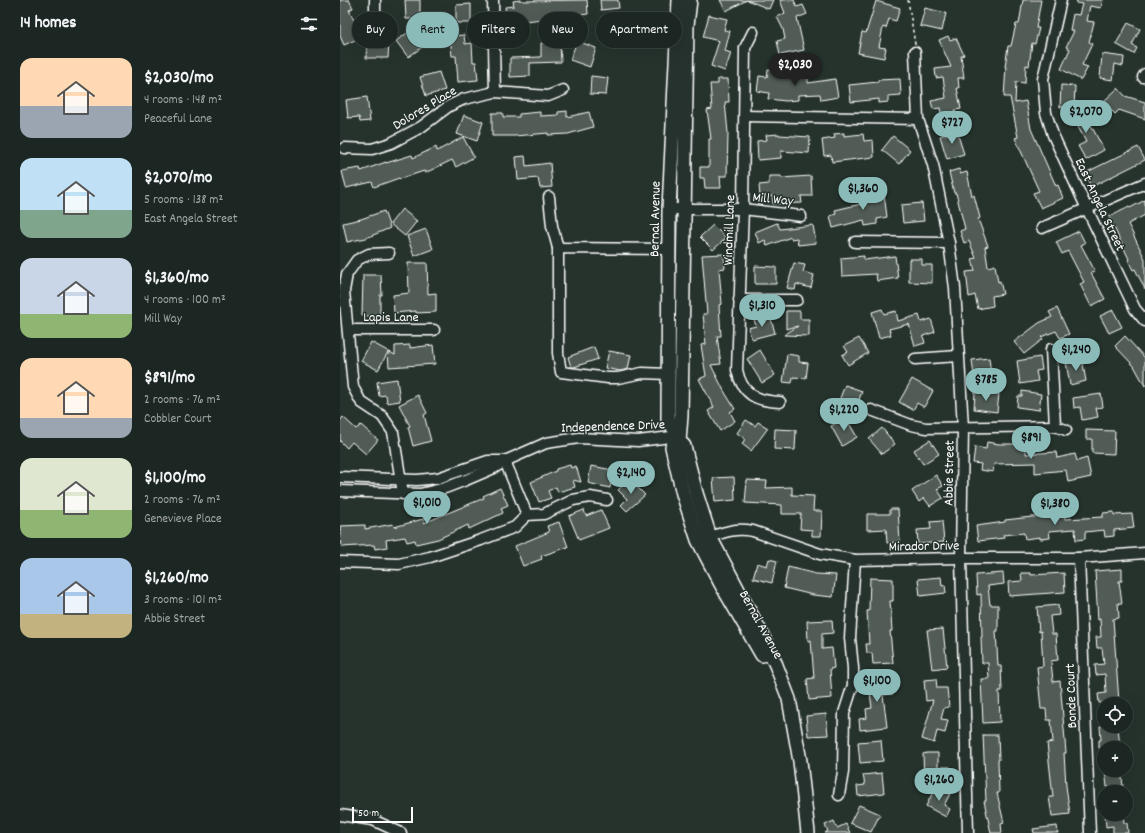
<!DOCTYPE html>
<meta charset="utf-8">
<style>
body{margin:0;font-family:Dekko,sans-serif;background:#29322f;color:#f1f3f6;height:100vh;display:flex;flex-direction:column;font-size:15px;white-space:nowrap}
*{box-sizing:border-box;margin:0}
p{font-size:13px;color:#a0a5a5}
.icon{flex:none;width:22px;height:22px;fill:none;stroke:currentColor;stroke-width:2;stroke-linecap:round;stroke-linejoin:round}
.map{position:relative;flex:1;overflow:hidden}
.drawer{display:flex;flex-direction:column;background:#1c2622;width:340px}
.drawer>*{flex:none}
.top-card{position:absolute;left:12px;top:12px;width:380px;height:36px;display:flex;gap:8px}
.fabs{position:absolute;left:757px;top:697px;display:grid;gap:8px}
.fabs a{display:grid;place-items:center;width:36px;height:36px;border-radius:50%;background:#1c2622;box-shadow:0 4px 16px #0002,0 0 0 1px #3a4340;font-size:20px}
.scale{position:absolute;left:12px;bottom:10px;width:61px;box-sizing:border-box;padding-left:4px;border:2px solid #fff;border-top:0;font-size:11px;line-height:14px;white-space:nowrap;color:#fff;-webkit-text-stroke:3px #26332d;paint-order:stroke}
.price{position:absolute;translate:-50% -34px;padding:0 9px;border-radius:14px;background:#8bbbb9;color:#111;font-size:13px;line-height:26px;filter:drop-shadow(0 1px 2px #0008)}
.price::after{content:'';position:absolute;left:50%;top:24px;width:12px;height:9px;margin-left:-6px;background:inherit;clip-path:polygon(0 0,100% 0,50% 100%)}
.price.current{background:#222;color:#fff}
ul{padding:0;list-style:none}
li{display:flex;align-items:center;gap:12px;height:100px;padding:0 20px}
li span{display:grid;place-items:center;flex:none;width:112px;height:80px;border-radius:12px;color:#555}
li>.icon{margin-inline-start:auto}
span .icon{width:48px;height:48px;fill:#fffc;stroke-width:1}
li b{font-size:17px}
h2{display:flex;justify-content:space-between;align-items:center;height:48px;padding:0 20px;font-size:17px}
.pill{padding:0 14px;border-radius:18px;background:#1c2622;box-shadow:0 4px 16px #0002,0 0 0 1px #3a4340;font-size:14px;line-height:36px}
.pill.current{background:#8bbbb9;color:#111}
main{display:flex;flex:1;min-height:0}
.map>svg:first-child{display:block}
</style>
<main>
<section class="drawer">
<h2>14 homes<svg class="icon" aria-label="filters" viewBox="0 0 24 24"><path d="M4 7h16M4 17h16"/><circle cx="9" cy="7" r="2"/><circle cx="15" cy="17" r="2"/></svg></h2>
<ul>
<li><span style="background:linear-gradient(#ffd9b3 60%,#9aa5b1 0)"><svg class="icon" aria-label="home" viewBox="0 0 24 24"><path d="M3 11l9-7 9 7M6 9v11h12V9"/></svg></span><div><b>$2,030/mo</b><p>4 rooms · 148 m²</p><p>Peaceful Lane</p></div></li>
<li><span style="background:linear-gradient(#bfe0f5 65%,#7fa58c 0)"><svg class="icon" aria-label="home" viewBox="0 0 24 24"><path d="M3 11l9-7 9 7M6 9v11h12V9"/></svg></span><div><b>$2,070/mo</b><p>5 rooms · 138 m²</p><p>East Angela Street</p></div></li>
<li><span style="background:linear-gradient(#c9d6e8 70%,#8fb573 0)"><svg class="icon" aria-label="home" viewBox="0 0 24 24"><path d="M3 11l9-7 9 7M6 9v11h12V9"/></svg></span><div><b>$1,360/mo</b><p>4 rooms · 100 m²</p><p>Mill Way</p></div></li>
<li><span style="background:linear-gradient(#ffd9b3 75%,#9aa5b1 0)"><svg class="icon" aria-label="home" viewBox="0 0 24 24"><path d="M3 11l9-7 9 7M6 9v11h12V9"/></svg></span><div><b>$891/mo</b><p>2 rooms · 76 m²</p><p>Cobbler Court</p></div></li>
<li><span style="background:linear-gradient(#dfe7d0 65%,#8fb573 0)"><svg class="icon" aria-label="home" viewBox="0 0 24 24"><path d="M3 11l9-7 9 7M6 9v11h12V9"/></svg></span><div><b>$1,100/mo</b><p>2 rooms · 76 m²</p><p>Genevieve Place</p></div></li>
<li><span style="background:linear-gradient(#a9c7e8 70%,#c2b280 0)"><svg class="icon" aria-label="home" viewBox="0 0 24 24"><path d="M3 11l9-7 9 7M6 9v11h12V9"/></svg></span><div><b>$1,260/mo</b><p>3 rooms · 101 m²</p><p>Abbie Street</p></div></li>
</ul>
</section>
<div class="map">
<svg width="805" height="833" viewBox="0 0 805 833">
<rect width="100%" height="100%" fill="#26332d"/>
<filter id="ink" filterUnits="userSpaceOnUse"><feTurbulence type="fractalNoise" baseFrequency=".025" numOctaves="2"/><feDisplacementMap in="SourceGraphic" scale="8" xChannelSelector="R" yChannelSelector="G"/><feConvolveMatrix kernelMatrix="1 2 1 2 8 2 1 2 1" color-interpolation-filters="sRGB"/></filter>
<g filter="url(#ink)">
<g fill="#515c57" stroke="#fff">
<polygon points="0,0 9,0 13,8 9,10 22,37 4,45 0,36"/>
<polygon points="65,0 80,0 80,19 66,19"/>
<polygon points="181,0 184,1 247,0 248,14 167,23 165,7 174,6 173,1"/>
<polygon points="260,0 278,0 279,8 261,10"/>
<polygon points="380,0 433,0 429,9 407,0 386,11"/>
<polygon points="440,0 454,0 457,7 463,5 467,14 457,18 464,50 440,55 437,41 445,39 443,29 437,17 445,13"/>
<polygon points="683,0 701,0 696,28 699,28 695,44 692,43 689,66 686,65 685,83 676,82 675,103 686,101 691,129 716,186 718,185 723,198 701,208 693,193 699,191 675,138 678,137 670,97 664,97 666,67 665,67 668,46 671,46 676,24 679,24"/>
<polygon points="737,0 763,0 761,8 750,6 747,21 754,22 749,42 752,44 742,65 748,67 741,80 721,69 730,49 726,47 734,31 730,30 733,14 739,15 742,4 736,3"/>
<polygon points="536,1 560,8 556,21 549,19 546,28 543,27 539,47 546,48 544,58 518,53 522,32 526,33"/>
<polygon points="131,4 131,23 116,23 116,5"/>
<polygon points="585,8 606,13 602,31 580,26"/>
<polygon points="369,15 387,19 384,30 390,31 385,51 391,53 385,71 371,66 379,41 363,37"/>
<polygon points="788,23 800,29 792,45 797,48 794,54 776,44"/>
<polygon points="73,29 84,46 68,57 56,41"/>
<polygon points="124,35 125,44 132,43 133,62 136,62 138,80 118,82 116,56 112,56 110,36"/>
<polygon points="608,36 610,40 616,38 624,55 621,56 624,78 618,78 619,88 617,88 621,109 615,110 616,119 603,122 600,108 593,109 591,101 606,98 603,77 596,78 595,69 611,67 599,40"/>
<polygon points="27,41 49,42 48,58 26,58"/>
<polygon points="237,41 256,48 250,67 230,60"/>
<polygon points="220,42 221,62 190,63 190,76 170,77 170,58 201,57 201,43"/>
<polygon points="762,54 784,57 783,66 775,64 773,80 760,78"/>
<polygon points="428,69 441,70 440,77 468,76 468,83 495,79 498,97 481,100 480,94 458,95 458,100 446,101 428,99 429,93 417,91 419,76 427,77"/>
<polygon points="99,72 105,90 86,96 80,77"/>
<polygon points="251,76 268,78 266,95 250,94"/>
<polygon points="378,79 388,79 389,102 385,102 388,133 387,176 380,176 381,188 365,188 364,178 360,178 360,167 369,167 369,139 371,139 367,110 372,109 370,84 378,84"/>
<polygon points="560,79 561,95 548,96 548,102 539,103 539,99 511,102 509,85 538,82 538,80"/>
<polygon points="721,85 735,86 734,108 720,107"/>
<polygon points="778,88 785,96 805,102 805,119 779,110 775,114 763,102"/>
<polygon points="27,97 30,121 20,122 19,117 8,118 6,100"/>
<polygon points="742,108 764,150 746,160 738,146 746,142 735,121 729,124 725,116"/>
<polygon points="227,111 227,117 249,112 253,127 228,134 208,135 208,133 175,136 152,136 152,113 163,113 163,117 179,117 179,114 200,112 200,116 218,115 218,112"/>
<polygon points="124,115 143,122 137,141 117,134"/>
<polygon points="617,132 624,154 607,159 600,136"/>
<polygon points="504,133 504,136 523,134 524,141 533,140 534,157 492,162 491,155 484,156 482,140 495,138 494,134"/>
<polygon points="439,134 439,135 470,137 469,153 441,151 441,158 418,160 417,141 427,140 426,135"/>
<polygon points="553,136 570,150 559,164 542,150"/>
<polygon points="123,137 134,157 116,167 112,160 85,173 84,171 60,179 59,178 34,187 32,182 6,188 2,171 20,168 21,171 46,162 46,163 72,155 73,158 96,147 97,151"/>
<polygon points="798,147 805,160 751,187 745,173"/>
<polygon points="185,156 186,166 210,163 212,187 200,188 198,178 178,180 176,157"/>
<polygon points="619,169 620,174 627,172 632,196 634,195 640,218 638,219 648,246 645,247 648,267 655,265 658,282 660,281 663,294 652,296 653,306 638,309 635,295 629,297 626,272 635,271 632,259 636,258 629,241 624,243 620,231 625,229 616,193 614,193 609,172"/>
<polygon points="429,176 441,176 441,178 471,176 472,196 461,196 462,203 433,204 432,196 420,197 419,185 429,184"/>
<polygon points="543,186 547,217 537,219 537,224 525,226 524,220 493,228 490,216 496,214 495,210 521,204 521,200 535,198 534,188"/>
<polygon points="805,200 805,215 788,224 805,259 805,289 795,269 793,270 788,260 789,259 769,217 789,207 790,208"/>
<polygon points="582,203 584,221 563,223 561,205"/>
<polygon points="62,209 77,221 65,236 50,224"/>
<polygon points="44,211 50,228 26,238 7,242 3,223 21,219"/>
<polygon points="437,223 440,229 473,225 476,243 458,245 457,238 451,239 451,237 427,246 425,240 419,243 415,232"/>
<polygon points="373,225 386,238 373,250 360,237"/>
<polygon points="86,229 93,249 74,256 67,236"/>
<polygon points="739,231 745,243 741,245 755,271 751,273 765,299 751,306 740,284 744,282 728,251 722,254 716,242"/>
<polygon points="384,254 385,268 379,269 382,304 379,305 381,336 377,336 381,364 371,365 384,391 395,409 390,412 395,421 380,431 368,411 374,407 359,379 366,376 361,345 366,344 363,314 367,314 362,255"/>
<polygon points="524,256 524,260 555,256 558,278 537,281 536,274 502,276 501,258"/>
<polygon points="569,259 582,259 582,265 592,265 592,283 569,282"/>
<polygon points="68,263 87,263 88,294 96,293 96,312 76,313 76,311 54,313 53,295 69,293"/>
<polygon points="454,263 465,265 463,272 474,275 471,288 456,284 455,290 447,288"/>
<polygon points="415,266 436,267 436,284 415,284"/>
<polygon points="23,275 41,275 42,295 40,295 40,316 22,316"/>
<polygon points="717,308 729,334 720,338 716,331 701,337 703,339 684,354 674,342 699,323 712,317 709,312"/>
<polygon points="542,309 544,314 556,311 558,321 579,315 581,322 591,319 595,332 583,336 585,343 575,346 569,324 549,329 551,335 539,338 532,312"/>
<polygon points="773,310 782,327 769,333 760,316"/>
<polygon points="446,311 460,311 460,319 469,319 469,336 444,335 458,326 446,329"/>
<polygon points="430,315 435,333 412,339 408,328 416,326 414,320"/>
<polygon points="785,336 805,358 805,386 794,366 775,346"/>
<polygon points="519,338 528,353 508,365 502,355 508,352 504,346"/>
<polygon points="31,342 55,355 55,346 70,345 70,348 93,345 95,364 49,367 48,352 38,370 21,361"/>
<polygon points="254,347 258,359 234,367 231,367 228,357"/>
<polygon points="420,350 435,375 422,383 407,359"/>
<polygon points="269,351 291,355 288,369 280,371 265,368"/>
<polygon points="447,354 459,356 459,362 468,363 466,378 453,377 452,383 443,382"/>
<polygon points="700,357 702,370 696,371 698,381 680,384 677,361"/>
<polygon points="649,358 652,382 635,384 632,360"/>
<polygon points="742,359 746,381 730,385 726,362"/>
<polygon points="57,379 60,401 47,403 46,395 39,396 37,382"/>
<polygon points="572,379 593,391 584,407 577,403 573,410 559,402"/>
<polygon points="505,385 522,391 518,403 521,404 518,413 497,406"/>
<polygon points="682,391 701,394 699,410 677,407 678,396 682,396"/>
<polygon points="635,392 659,394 657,412 634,409"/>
<polygon points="761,394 763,407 756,408 758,417 742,420 740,407 734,408 733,398"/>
<polygon points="78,395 87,413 84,415 91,441 73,446 68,427 70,426 59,405"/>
<polygon points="3,417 16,429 21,425 38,440 26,454 12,442 7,448 0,441 0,421"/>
<polygon points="506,418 517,437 502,446 491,426"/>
<polygon points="406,420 415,426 418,422 428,428 411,451 402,444 405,439 397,433"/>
<polygon points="542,428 555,444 542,454 529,439"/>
<polygon points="435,429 456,430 455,450 434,449"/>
<polygon points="746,430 775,431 774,454 752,453 752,439 746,439"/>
<polygon points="590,440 599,454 583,464 574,450"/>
<polygon points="647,442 659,444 686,444 686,454 716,452 717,458 735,454 737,461 747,458 751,477 728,482 726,470 695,473 695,463 654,464 653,472 640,470 641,464 633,463 635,447 646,449"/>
<polygon points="230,465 231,468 236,466 241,482 233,480 235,487 218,492 216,487 208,491 211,498 199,502 191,482 216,471 216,469"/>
<polygon points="251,466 273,470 270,488 248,483"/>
<polygon points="596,475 603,486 597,489 603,498 590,506 584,498 579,502 572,491"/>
<polygon points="394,477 395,500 375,502 373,478"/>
<polygon points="289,479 305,495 287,511 281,505 287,499 278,490"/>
<polygon points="407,480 427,481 426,488 452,487 452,495 474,496 473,511 482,511 481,536 472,536 472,530 460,529 461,514 442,514 442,505 405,503"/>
<polygon points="160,488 168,505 161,508 163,513 129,529 128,525 98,539 76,544 75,540 67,542 65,537 46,540 47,547 35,549 34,545 2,547 0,526 25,525 25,529 53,524 54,527 83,519 84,523 144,498 143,496"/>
<polygon points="550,509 558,509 560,542 547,543 546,529 527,530 527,514 550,514"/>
<polygon points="244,510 246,516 261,510 269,528 239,540 229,516"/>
<polygon points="774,512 774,515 792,514 794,528 774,530 774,536 765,537 764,530 745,532 745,539 736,540 735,529 709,531 710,538 700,539 700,537 685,539 684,533 663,535 664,538 638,541 636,526 665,522 665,520 692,517 724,515 725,519 763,517 763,513"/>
<polygon points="602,521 604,542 578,544 577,530 591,529 590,522"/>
<polygon points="219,522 228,547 201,556 202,559 183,566 175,546 209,532 207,526"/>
<polygon points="429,559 437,561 432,583 413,578 417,563 427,566"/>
<polygon points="448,567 476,574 496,575 493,597 473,595 444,588"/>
<polygon points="782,569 782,581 779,581 782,603 778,603 779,618 773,619 779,702 759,703 758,694 766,693 765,674 756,675 755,665 764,664 762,648 757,648 756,637 761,637 760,619 758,620 755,571"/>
<polygon points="663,573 664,584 648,586 650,605 658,605 658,631 656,631 658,666 661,666 662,691 659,691 660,722 643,723 641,679 649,679 648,663 642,663 641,637 642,637 641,594 637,595 636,575"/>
<polygon points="681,573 691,573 691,575 724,573 725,592 669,596 668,582 682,581"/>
<polygon points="601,577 602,586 605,585 606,593 580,596 578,579"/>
<polygon points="530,578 553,579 553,601 550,601 552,631 550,631 553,663 533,664 532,653 527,653 526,644 529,644 527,611 529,611"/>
<polygon points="718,605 719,615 710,616 712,634 716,634 718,660 711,661 713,682 720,681 726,753 724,753 726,786 730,814 712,816 709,797 713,797 707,743 713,742 711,720 707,720 706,709 701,709 697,667 703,666 701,631 699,632 697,607"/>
<polygon points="492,620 493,633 482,634 482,649 492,648 494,668 490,669 492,698 469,700 467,679 474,678 471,640 468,641 467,621"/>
<polygon points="603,629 607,667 592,669 587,630"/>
<polygon points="550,675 553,694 543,695 547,727 520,730 519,719 527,718 526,709 532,708 528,678"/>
<polygon points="596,679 597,688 607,688 609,707 604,708 601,719 608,720 605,733 597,731 594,743 582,739 593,700 586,701 584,680"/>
<polygon points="486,714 488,735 468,736 466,716"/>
<polygon points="760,726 778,726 780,748 759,748 759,740 761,740"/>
<polygon points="643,735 658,735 659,760 658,760 659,793 657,793 664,823 661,824 662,833 651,833 644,801 646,801"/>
<polygon points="541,740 543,761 520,763 518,742"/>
<polygon points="587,753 598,753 598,767 610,767 610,778 584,779 583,754"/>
<polygon points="765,770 781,770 783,786 767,787"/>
<polygon points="542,773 544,793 518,796 517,786 525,785 523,775"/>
<polygon points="596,786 610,794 604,805 610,809 606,817 586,806"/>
<polygon points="519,805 540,814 531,832 510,823"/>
<polygon points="765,814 783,814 784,823 787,823 788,833 773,833 773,826 766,827"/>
<polygon points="494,821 497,828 506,824 510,833 485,833 488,831 485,825"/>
<polygon points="717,826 718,833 694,833 693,829"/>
</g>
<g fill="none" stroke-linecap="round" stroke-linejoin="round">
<g stroke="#fff" stroke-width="13">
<g id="minor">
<polyline points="35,0 35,12"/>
<polyline points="153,0 155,92"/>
<polyline points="721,0 703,79 706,113 713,135 747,209 795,309 805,321"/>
<path d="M413 32 405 48 403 209 397 370C402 395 417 401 440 402"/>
<polyline points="575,52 578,119 593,165 609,243 615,288 623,428 621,558 628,833"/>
<polyline points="803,77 805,74"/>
<polyline points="405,116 578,119"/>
<polyline points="4,148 32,149 51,143 81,127 109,106 124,99 155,92 208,96 223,90"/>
<polyline points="209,197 212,226 218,248"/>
<polyline points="329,209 403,209 461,216"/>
<polyline points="702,228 805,183"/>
<polyline points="515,242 609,243"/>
<polyline points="49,253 29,254 17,260 7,274 4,291 13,387 21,402 42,416 53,432 63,494"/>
<polyline points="399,300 457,300"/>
<polyline points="8,330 94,330"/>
<polyline points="711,349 715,426"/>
<polyline points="575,359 618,356"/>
<polyline points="328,374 302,373 278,378 268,378 221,372 218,353 218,248 329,249"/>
<polyline points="531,410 571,425 586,428 715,426 726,430"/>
<polyline points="165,461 187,515"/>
<polyline points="0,477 77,480 98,478 148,461 165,461"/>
<polyline points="0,491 80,494 105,488 126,480 154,468 165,461 206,443 239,438 298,441 339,436"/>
<polyline points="187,515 204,514 233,500 250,497 267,500"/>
<path d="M370 537C387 531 396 528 413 531L480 554 515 560 621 558H739L805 553"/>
<polyline points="739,558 750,833"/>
<polyline points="0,562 59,564 90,557 141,540 175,527 187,515"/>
<polyline points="499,795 503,772 504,713 513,685 513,668 510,638 515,560"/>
<polyline points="0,815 33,820 61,833"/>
</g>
</g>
<g stroke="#fff" stroke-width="16">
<g id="major">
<polyline points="350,0 347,25 341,416 339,441 344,446 356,493 370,537 421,633 436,665 449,699 460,761 468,833"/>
<polyline points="339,436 328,420 329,209 339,0"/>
<polyline points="339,441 335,443 332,447 343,494 358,540 381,584 422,655"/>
</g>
</g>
<polyline stroke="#fff" stroke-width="1.5" stroke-dasharray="3 3" stroke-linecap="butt" points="568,0 575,44"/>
<use href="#minor" stroke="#26332d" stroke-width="10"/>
<use href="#major" stroke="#26332d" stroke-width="13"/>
</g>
</g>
<g text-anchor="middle" stroke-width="3" stroke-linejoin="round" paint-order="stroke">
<g font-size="14" fill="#fff" stroke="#26332d">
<text transform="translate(84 107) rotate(-31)" y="5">Dolores Place</text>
<text transform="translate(433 198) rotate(6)" y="5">Mill Way</text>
<text transform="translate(761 204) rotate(65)" y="5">East Angela Street</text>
<text transform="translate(314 219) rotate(-89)" y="5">Bernal Avenue</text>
<text transform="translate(388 230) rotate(-88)" y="5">Windmill Lane</text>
<text x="51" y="321">Lapis Lane</text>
<text transform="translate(273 425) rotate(-2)" y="5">Independence Drive</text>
<text transform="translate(608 473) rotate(-89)" y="5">Abbie Street</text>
<text transform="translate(584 545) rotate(-1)" y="5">Mirador Drive</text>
<text transform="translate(422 624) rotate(61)" y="5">Bernal Avenue</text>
<text transform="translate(730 696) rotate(-92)" y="5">Bonde Court</text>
</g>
</g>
</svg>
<div class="fabs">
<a><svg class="icon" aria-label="locate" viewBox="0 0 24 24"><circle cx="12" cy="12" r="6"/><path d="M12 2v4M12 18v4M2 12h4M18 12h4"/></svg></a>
<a>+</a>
<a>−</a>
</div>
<div class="scale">50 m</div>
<b class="price current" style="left:455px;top:87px">$2,030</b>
<b class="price" style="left:746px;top:134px">$2,070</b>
<b class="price" style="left:612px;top:145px">$727</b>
<b class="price" style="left:523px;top:211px">$1,360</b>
<b class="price" style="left:422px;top:328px">$1,310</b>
<b class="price" style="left:736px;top:372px">$1,240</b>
<b class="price" style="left:646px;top:402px">$785</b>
<b class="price" style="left:504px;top:432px">$1,220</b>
<b class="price" style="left:691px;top:460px">$891</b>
<b class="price" style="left:291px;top:495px">$2,140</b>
<b class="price" style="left:87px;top:525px">$1,010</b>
<b class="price" style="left:715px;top:526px">$1,380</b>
<b class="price" style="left:537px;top:703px">$1,100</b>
<b class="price" style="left:599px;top:802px">$1,260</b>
<div class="top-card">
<a class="pill">Buy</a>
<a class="pill current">Rent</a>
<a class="pill">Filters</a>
<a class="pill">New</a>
<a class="pill">Apartment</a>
</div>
</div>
</main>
